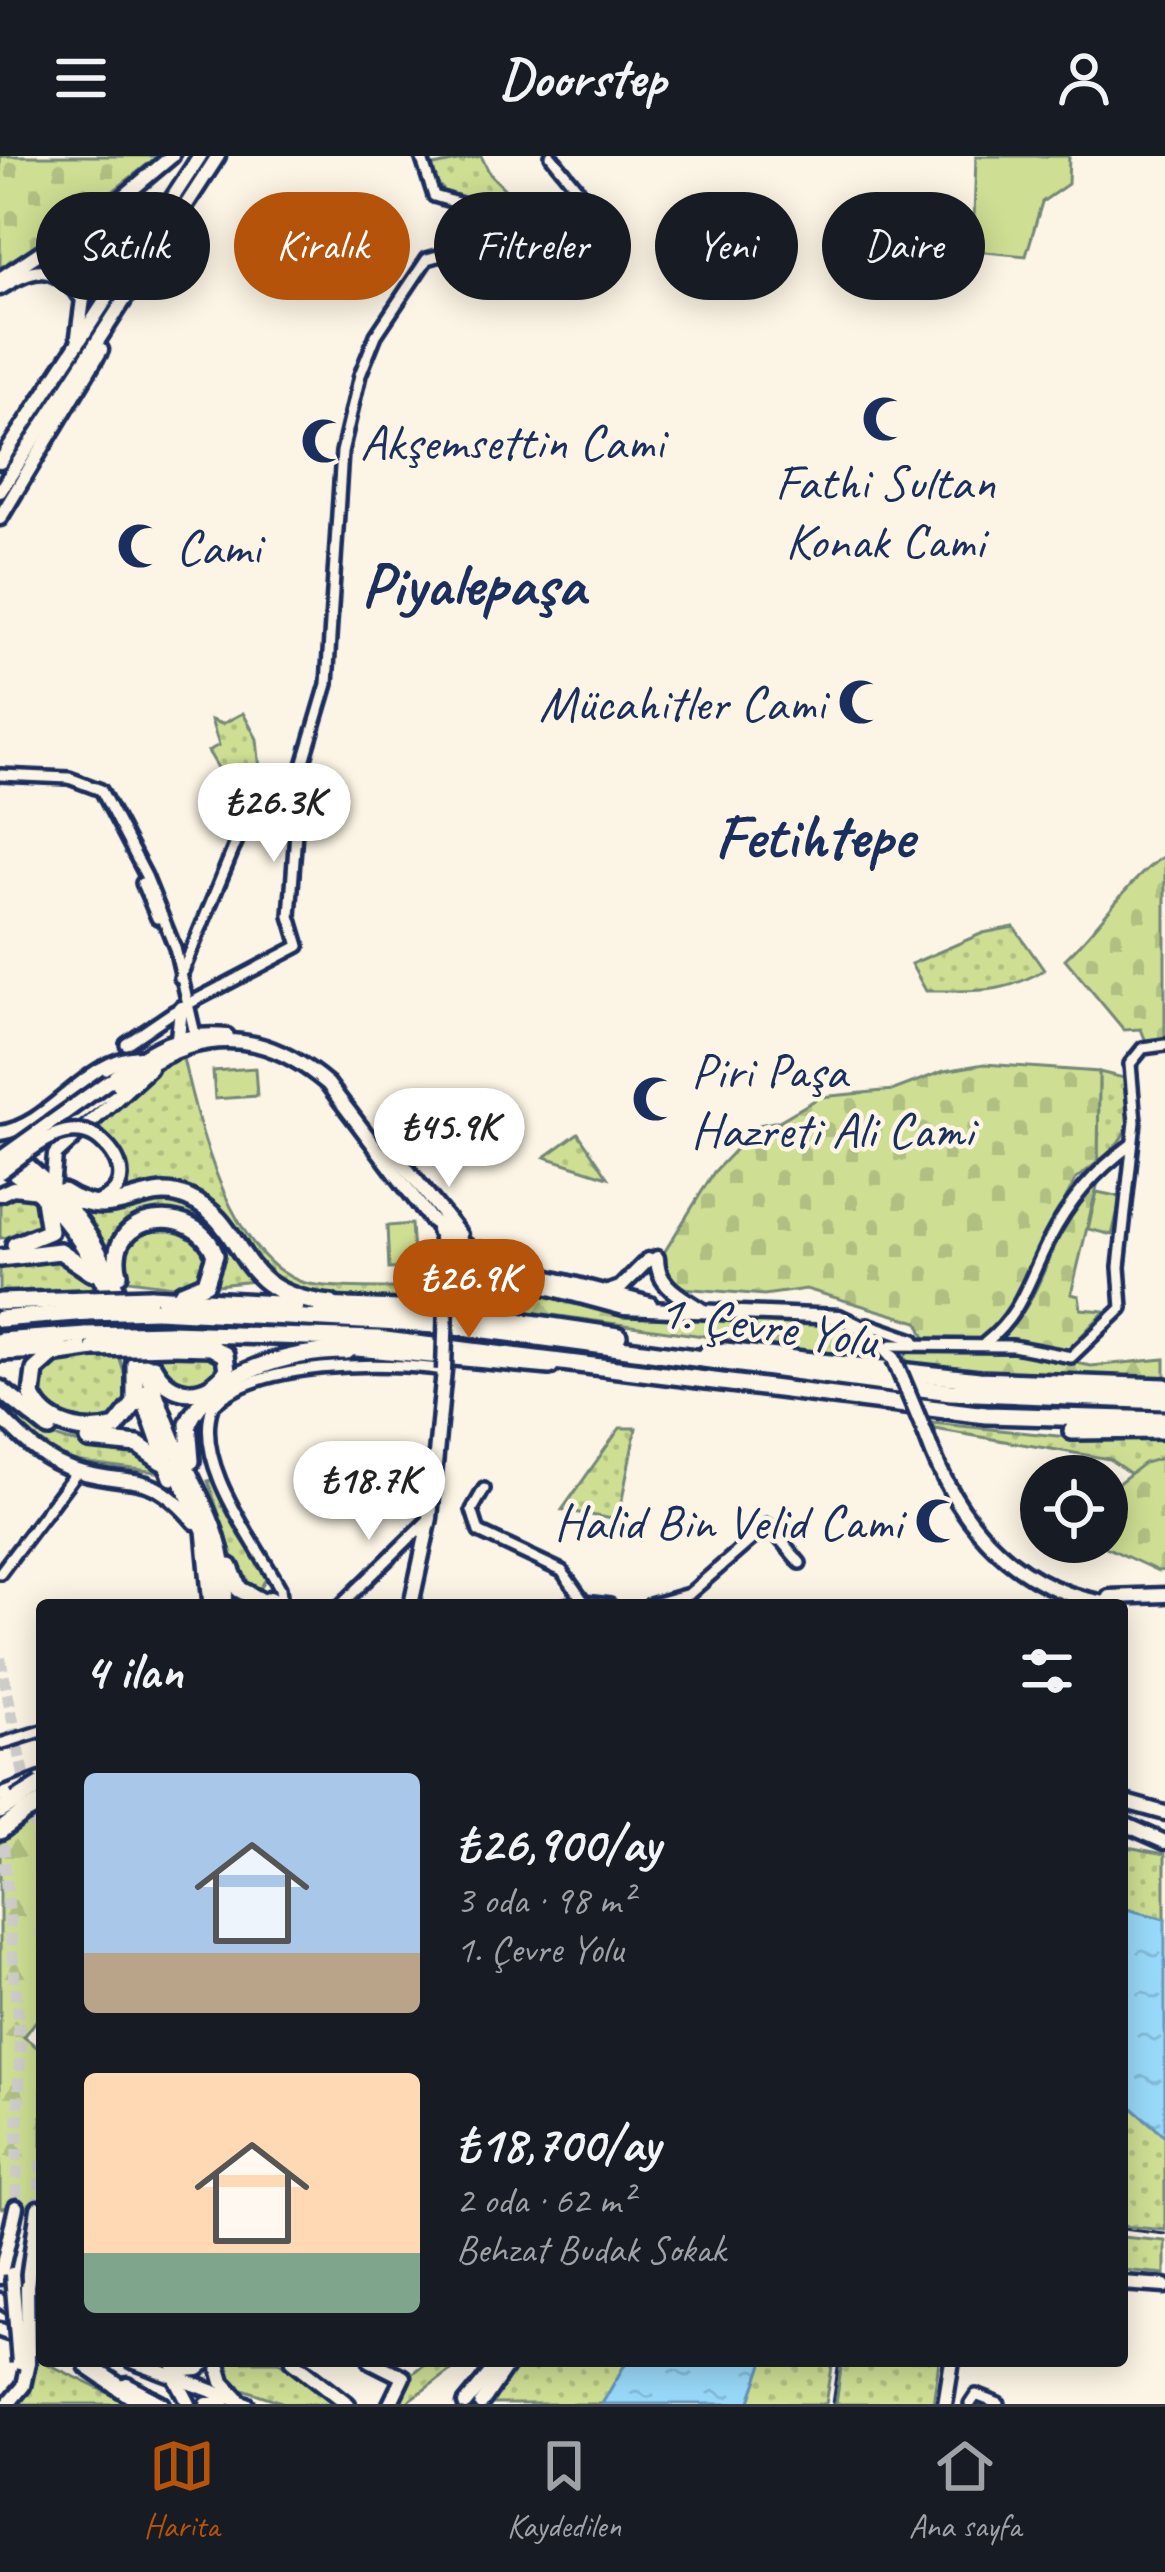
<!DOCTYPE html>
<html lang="tr">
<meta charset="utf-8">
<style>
body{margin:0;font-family:Caveat,sans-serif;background:#242831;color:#f1f3f6;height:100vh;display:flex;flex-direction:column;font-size:45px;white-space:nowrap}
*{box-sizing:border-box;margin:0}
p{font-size:39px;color:#9ea1a6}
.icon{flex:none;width:66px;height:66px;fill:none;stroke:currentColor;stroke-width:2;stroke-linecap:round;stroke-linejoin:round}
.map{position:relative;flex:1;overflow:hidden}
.sheet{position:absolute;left:36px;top:1443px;width:1092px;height:768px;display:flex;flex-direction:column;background:#171b24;border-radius:12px;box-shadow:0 6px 30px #0003}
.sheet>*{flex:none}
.hud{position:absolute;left:36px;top:36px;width:1095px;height:108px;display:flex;gap:24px}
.tools{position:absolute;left:1020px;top:1299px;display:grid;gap:24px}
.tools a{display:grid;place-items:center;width:108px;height:108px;border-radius:50%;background:#171b24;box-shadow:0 6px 30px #0003;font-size:60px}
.price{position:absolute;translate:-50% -102px;padding:0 27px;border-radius:42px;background:#fff;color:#222;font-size:39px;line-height:78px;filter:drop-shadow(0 3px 6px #0008)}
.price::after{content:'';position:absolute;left:50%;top:72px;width:36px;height:27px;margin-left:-18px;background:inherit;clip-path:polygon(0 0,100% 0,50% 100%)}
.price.on{background:#b45309;color:#fff}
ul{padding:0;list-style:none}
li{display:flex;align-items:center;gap:36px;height:300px;padding:0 48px}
li span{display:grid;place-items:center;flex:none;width:336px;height:240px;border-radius:12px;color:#555}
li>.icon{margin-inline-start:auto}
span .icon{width:144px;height:144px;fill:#fffc;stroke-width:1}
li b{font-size:51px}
h2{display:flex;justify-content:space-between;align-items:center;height:144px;padding:0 48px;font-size:51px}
.pill{padding:0 42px;border-radius:54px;background:#171b24;box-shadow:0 6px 30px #0003;font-size:42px;line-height:108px}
.pill.on{background:#b45309;color:#fff}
header{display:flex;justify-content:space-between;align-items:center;height:156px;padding:0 48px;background:#171b24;font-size:54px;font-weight:700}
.tabs{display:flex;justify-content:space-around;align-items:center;height:168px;border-top:3px solid #363941;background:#171b24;font-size:33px;color:#9ea1a6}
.tabs a{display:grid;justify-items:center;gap:6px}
.tabs .on{color:#b45309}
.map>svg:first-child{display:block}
</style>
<header><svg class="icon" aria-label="menu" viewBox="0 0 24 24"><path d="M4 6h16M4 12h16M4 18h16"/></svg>Doorstep<svg class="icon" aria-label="person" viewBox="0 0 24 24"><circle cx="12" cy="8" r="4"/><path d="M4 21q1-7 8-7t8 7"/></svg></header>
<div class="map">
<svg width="1165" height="2248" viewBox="0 0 1165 2248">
<defs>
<pattern id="green-dots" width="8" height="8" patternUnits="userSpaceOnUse" patternTransform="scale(3)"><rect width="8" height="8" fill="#cedf93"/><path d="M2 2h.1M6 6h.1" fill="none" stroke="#b0c081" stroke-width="1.8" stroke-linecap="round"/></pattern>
<pattern id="forest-firs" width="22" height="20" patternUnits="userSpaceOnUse" patternTransform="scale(3)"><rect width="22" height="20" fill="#cedf93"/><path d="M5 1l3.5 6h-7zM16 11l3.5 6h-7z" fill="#b0c081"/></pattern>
<pattern id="cemetery-stones" width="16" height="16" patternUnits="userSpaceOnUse" patternTransform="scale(3)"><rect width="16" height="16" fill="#cedf93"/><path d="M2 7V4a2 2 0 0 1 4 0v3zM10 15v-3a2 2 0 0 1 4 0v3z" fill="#b0c081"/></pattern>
<pattern id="water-ripples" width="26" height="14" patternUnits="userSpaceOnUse" patternTransform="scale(3)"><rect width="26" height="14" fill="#98d9f9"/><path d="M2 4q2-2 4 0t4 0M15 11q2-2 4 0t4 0" fill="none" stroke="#82bbd8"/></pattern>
</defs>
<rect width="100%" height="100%" fill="#fcf5e5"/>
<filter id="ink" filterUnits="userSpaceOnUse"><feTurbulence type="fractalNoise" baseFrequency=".00833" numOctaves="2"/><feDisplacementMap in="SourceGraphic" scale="24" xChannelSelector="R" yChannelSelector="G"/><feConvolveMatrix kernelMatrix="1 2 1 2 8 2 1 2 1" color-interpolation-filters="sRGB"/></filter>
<g filter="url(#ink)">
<g fill="url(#green-dots)" stroke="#748778" stroke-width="3">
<path d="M481 0 490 18 529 58 519 69C487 49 441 51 429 11Z"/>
<polygon points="243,557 257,583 260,614 221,617 208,595 219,589 211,564 222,568"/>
<path d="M1014 771 1044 814C999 840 976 834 926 835L911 808 983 777Z"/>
<path d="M182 898C197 965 228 1096 299 1125 323 1135 408 1131 439 1132V1148C400 1147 315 1149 280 1131 271 1126 262 1112 254 1104 208 1054 191 1012 117 1042L124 1005 96 973 146 922Z"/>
<path d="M1099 916 1124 922C1141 956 1126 985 1098 1006Z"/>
<polygon points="578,977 608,1021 545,1001"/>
<polygon points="28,1037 46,1063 36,1078 0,1082 0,1042"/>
<path d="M170 1040 199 1054 254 1125 217 1129C230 1049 128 1034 109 1098L81 1054 105 1056Z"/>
<polygon points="159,1069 195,1078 209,1096 206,1119 181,1131 128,1124 122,1094 135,1078"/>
<polygon points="59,1099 88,1120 96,1135 0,1138 0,1105"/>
<polygon points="205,1195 221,1202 221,1213 208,1224 180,1229 151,1198"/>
<path d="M119 1200C128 1229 134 1242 113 1266L76 1268 41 1250 37 1220C54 1196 93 1199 119 1200Z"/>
<path d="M0 1240C17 1254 33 1270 53 1280 90 1297 139 1279 164 1317L66 1304 30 1281 0 1249Z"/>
<polygon points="932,1267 1067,1281 1165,1283 1165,1301 1131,1318 1109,1303 934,1273"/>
<polygon points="620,1272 636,1272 618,1364 562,1354"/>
<polygon points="214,1323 239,1379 268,1419 259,1435 240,1422 208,1325"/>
<polygon points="1122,1690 1165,1698 1165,1763 1122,1752"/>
<polygon points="1122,1943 1165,1980 1165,2074 1122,2070"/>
<polygon points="1122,2081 1165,2085 1165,2118 1122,2114"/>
<polygon points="34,2196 42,2205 131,2248 17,2248 30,2230"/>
<polygon points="221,2205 279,2205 334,2248 287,2248 234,2230"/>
<polygon points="428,2205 463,2205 405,2248 398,2238 406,2222"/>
<polygon points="514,2205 627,2205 602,2248 486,2248"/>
<polygon points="764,2205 833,2205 826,2248 749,2248"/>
<polygon points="842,2205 939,2205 933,2248 836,2248"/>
</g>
<g fill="url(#forest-firs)" stroke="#748778" stroke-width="3">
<polygon points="463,1104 567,1147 683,1163 792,1161 844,1169 890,1206 452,1145 451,1120"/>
<polygon points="913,1191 1027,1197 1091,1210 1165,1203 1165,1222 1064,1222 910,1209 904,1201"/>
<polygon points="42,1655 42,1857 24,1881 42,1895 42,2050 0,2052 0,1685"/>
</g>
<g fill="url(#cemetery-stones)" stroke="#748778" stroke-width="3">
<polygon points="0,0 158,0 57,79 0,113"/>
<path d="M1165 699V884L1147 888 1141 873 1124 874 1065 803C1101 770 1125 726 1165 699Z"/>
<polygon points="984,908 1099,916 1098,1006 1076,1023 995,1176 977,1185 925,1182 918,1166 806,1133 764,1139 671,1131 657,1108 714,1016 759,969 779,965 820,941 894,934 944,915"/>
<path d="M1098 1026 1071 1138 1079 1140 1081 1153 1105 1155 1065 1197 995 1184C1047 1151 1049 1065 1098 1026Z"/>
<polygon points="1165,1301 1165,1414 1158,1415 1095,1386 1107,1386 1107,1336 1144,1307"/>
</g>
<g fill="#cedf93" stroke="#748778" stroke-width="3">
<polygon points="976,0 1069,0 1068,28 1042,46 1026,100 973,95"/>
<polygon points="255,912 257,940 215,943 213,915"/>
<polygon points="1097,1036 1121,1041 1112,1079 1088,1073"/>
<polygon points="411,1068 414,1112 389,1113 387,1070"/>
</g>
<g fill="url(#water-ripples)" stroke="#6695bb" stroke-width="3">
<polygon points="1122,1752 1165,1763 1165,1980 1122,1943"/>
<polygon points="627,2205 764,2205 749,2248 602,2248"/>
</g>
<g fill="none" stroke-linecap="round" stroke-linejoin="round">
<g stroke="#cfcdca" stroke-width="12" stroke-dasharray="12 6" stroke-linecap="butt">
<polyline points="0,1502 37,1682 42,1784"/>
<polyline points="0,1652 20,1890 16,2051"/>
<polyline points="38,2052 42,1998"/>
</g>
<g stroke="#1b2f5e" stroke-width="18">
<g id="minor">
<polyline points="421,0 434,40 488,56 540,98"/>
<polyline points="0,619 69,622 101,634 146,720 175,792 195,878"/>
<polyline points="142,727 157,762"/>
<polyline points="180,822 242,672 261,647 300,619 327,528 342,296 360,219 376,179 427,103 459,94 525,104 540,98 569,110 586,81 589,47 551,0"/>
<polyline points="126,888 173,856 299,790 290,760 300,619"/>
<polyline points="868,1168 914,1184"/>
<path d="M985 1187C1021 1159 1028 1125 1048 1086 1069 1045 1095 1015 1132 988"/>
<polyline points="892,1189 1013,1190 1071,1201 1122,1152 1119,1111 1135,966 1130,908 1143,892 1165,889"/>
<polyline points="484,1333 472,1354 479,1376 562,1415 584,1446 610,1449"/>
<polyline points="0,1417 77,1315"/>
<path d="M282 1449 280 1432C254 1384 193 1307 212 1251 254 1205 385 1205 444 1214"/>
<polyline points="341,1449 430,1362"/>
<polyline points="565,1449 584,1446"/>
<polyline points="650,1449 689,1438 768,1369 800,1407"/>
<polyline points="0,1588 42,1575"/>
<polyline points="970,2248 976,2239 999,2248"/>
</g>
</g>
<g stroke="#1b2f5e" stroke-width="21">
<g id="major">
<polyline points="0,123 122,42 172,0"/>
<path d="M0 132C36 109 53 107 83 143L78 180"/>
<polyline points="0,306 200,0"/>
<polyline points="0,335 218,0"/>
<polyline points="0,362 101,194"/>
<polyline points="178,882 181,852"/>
<path d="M115 920C152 892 180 875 227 880"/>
<path d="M0 977C52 970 84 904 139 901"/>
<path d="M96 981C121 1000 135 1032 97 1047"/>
<path d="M47 982C137 913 217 834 328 928L430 1063 495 1111 539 1129 624 1152 839 1161 867 1174 894 1203"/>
<polyline points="390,992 460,1079"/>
<polyline points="52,1032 55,999 150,912"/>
<polyline points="0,1038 13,1032 39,1035"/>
<polyline points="438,1074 446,1098 442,1147"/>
<polyline points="481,1094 550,1122 650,1148"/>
<path d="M657 1102C657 1131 681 1140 703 1155"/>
<polyline points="606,1137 620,1132 648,1104"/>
<path d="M0 1260C23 1284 44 1305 77 1315 136 1332 147 1311 195 1366"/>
<path d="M927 1282C959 1371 1020 1438 1118 1449"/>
<polyline points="1109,1441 1165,1439"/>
<polyline points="259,1449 270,1442 282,1449"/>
<polyline points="411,1449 430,1362 444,1214"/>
<polyline points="0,1640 41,1624"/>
<polyline points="1122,1645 1165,1657"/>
<polyline points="1122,1667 1165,1686"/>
<polyline points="0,2121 16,2051"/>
<polyline points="1122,2127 1165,2130"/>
<polyline points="27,2130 38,2052"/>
<polyline points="0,2144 42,2171"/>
<polyline points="0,2174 42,2189"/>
<polyline points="132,2205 247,2248"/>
<polyline points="217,2205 223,2226 237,2241"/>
<polyline points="293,2205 348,2248"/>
<polyline points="371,2205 403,2221 390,2248"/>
<polyline points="174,2215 198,2213 207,2205"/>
<polyline points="176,2223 189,2248"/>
<polyline points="127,2229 163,2248"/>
<polyline points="8,2248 23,2230 28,2207"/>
<polyline points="207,2248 223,2248"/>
<polyline points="465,2248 500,2205"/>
<polyline points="481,2248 510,2205"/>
<polyline points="945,2248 952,2205"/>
</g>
</g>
<g stroke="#1b2f5e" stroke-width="24">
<g id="highway">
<path d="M17 1002C115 1079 126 1169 170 1277 195 1338 229 1380 224 1449"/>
<path d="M0 1007C56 1039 92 1094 116 1153"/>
<path d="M63 1036C115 1071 143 1022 188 1042 252 1070 228 1138 331 1148"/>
<polyline points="15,1089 49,1075 44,1043"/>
<polyline points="0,1102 60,1095 91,1116"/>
<path d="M119 1118C102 1056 197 1045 215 1099L206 1127 182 1137"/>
<polyline points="150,1141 296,1149"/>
<polyline points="0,1146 89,1143"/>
<polyline points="320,1150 452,1155 618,1180"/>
<polyline points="157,1154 455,1170 951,1236 1165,1245"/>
<polyline points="0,1163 88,1156"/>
<polyline points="169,1177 377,1183 986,1259 1165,1264"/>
<polyline points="0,1185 86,1179"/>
<polyline points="335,1190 550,1210"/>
<path d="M94 1192 53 1198 35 1214 32 1239C45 1271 86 1280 116 1271L135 1247V1207"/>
<polyline points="0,1196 61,1193"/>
<polyline points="707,1198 725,1195 979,1224 1165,1231"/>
<path d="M153 1211C171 1243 205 1244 227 1215L225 1199 211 1191 172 1190"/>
<polyline points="0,1233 49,1272"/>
<polyline points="142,1236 172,1321"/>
<polyline points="1072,1275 1165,1274"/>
<polyline points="89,1284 138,1289 161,1305"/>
<path d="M191 1305 188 1268C211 1215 294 1195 347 1195"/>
<polyline points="175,1310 205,1374 212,1449"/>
<polyline points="230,1411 239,1433 261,1445"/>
<polyline points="0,1655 16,1645"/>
<polyline points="0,1675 24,1657"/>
<polyline points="88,2210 144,2248"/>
</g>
</g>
<use href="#minor" stroke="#fcf5e5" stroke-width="9"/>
<use href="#major" stroke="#fcf5e5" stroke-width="12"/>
<use href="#highway" stroke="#fcf5e5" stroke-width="15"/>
<g stroke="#1b2f5e" stroke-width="3">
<polyline points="1122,2073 1165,2078"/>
<polyline points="833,2248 839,2205"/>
</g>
<g stroke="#1b2f5e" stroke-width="21" stroke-linecap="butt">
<g id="major-bridge">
<polyline points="0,1003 109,925"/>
<path d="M0 1016C27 997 63 961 96 981"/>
<polyline points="894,1203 927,1282"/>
<polyline points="444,1214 446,1147"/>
<polyline points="12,2118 19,2207"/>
<polyline points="27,2130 28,2207"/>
</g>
</g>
<g stroke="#1b2f5e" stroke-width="24" stroke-linecap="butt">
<g id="highway-bridge">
<polyline points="89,1143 150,1141"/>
<polyline points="88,1156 157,1154"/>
<polyline points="86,1179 169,1177"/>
<polyline points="94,1192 172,1190"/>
<polyline points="16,1645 42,1629"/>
<polyline points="24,1657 42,1647"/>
</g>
</g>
<use href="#major-bridge" stroke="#fcf5e5" stroke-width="12"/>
<use href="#highway-bridge" stroke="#fcf5e5" stroke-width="15"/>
</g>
</g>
<defs>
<g id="mosque-bare" transform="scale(3.6)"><path d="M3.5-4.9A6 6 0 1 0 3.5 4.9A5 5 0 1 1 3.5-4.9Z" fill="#1b2f5e" stroke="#fcf5e5" stroke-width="2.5" paint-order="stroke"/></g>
</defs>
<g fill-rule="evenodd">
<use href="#mosque-bare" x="885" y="263"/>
<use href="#mosque-bare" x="324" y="285"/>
<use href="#mosque-bare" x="140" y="390"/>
<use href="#mosque-bare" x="861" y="546"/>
<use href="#mosque-bare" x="655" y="943"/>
<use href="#mosque-bare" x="938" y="1365"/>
</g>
<g text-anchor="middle" stroke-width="9" stroke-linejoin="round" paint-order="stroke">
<g font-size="51" fill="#1b2f5e" stroke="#fcf5e5" text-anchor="start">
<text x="360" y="303">Akşemsettin Cami</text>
<text x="885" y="343" text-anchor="middle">Fathi Sultan<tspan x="885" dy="59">Konak Cami</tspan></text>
<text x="176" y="408">Cami</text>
<text x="825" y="564" text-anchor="end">Mücahitler Cami</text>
<text x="691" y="932">Piri Paşa<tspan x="691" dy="59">Hazreti Ali Cami</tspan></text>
<text x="902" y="1383" text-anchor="end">Halid Bin Velid Cami</text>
</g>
<g font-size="51" fill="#1b2f5e" stroke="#fcf5e5">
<text transform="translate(768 1168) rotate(8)" y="18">1. Çevre Yolu</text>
</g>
<g font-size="63" font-weight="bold" fill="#1b2f5e" stroke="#fcf5e5">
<text x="473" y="449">Piyalepaşa</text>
<text x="814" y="701">Fetihtepe</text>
</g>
</g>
</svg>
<div class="tools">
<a><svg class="icon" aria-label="locate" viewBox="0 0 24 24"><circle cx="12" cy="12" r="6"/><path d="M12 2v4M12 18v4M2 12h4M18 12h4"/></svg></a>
</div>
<b class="price" style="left:274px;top:709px">₺26.3K</b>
<b class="price" style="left:449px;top:1034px">₺45.9K</b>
<b class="price on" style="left:469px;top:1185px">₺26.9K</b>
<b class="price" style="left:369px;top:1387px">₺18.7K</b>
<div class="hud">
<a class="pill">Satılık</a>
<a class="pill on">Kiralık</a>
<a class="pill">Filtreler</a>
<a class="pill">Yeni</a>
<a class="pill">Daire</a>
</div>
<section class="sheet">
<h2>4 ilan<svg class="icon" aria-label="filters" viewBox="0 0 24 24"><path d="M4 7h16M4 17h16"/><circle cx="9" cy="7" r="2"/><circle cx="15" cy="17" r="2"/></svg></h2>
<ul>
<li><span style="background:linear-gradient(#a9c7e8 75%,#b9a48a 0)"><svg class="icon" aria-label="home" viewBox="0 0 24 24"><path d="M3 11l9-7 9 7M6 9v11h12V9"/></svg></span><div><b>₺26,900/ay</b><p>3 oda · 98 m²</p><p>1. Çevre Yolu</p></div></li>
<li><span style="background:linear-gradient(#ffd9b3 75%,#7fa58c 0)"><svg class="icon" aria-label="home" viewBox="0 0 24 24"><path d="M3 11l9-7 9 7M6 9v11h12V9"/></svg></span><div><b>₺18,700/ay</b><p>2 oda · 62 m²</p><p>Behzat Budak Sokak</p></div></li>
</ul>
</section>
</div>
<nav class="tabs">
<a class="on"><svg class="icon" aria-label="map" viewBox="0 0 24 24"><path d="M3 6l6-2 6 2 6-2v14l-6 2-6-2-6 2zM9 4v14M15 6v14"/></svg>Harita</a>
<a><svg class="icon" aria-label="saved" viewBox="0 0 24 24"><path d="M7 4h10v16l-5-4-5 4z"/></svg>Kaydedilen</a>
<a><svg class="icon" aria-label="home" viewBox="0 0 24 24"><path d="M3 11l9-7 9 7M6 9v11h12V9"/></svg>Ana sayfa</a>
</nav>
